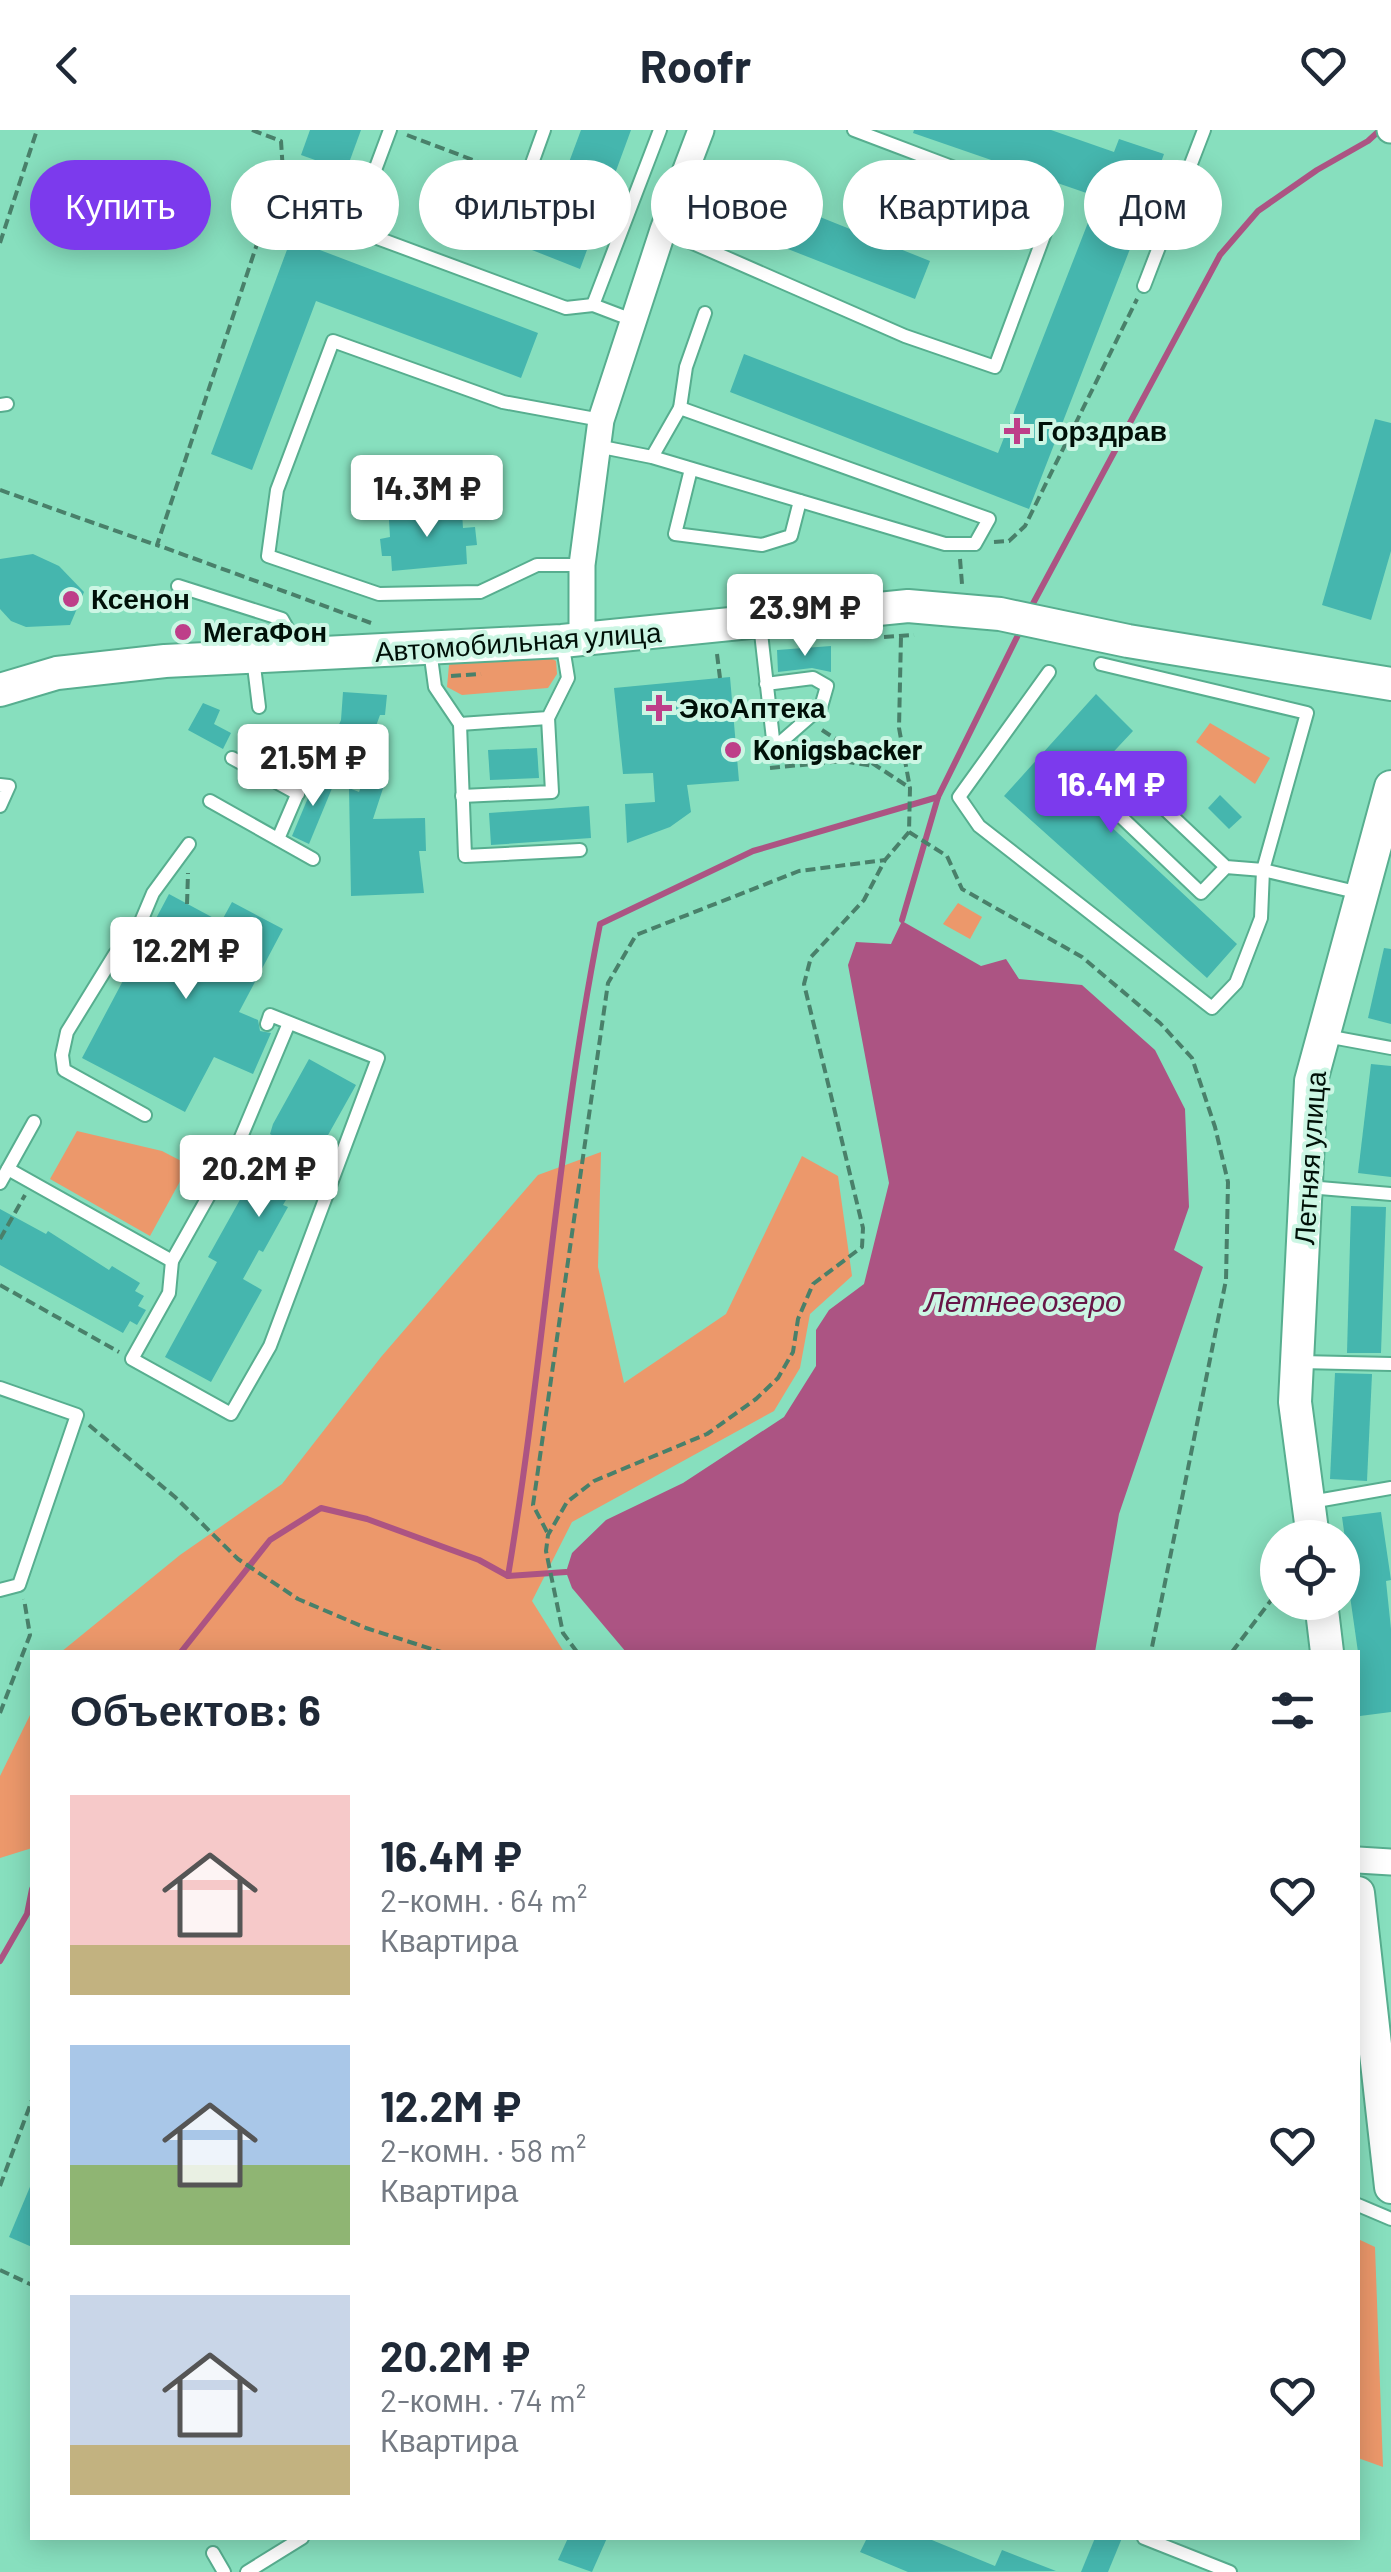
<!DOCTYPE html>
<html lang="ru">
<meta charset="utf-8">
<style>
body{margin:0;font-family:Barlow,sans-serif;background:#f6f6f7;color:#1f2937;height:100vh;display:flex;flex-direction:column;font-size:38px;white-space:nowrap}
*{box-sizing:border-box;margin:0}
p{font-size:32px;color:#747a83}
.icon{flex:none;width:55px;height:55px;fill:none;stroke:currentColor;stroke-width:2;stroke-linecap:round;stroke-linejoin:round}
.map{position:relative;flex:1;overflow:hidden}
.sheet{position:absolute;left:30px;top:1520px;width:1330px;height:890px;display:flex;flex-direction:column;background:#fff;border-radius:0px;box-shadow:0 5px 25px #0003}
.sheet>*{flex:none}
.banner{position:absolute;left:30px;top:30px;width:1332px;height:90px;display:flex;gap:20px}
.controls{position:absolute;left:1260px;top:1390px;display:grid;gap:20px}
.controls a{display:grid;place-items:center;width:100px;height:100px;border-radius:50%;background:#fff;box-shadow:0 5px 25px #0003;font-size:50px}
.price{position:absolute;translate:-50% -85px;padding:0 22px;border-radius:10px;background:#fff;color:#222;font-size:32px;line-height:65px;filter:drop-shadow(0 2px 5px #0008)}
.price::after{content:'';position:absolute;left:50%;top:60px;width:30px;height:22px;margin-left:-15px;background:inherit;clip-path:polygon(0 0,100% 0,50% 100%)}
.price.current{background:#7c3aed;color:#fff}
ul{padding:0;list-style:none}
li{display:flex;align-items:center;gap:30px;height:250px;padding:0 40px}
li span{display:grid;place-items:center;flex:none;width:280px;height:200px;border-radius:0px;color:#555}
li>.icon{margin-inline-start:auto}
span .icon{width:120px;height:120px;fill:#fffc;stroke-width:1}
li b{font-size:42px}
h2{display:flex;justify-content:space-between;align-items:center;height:120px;padding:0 40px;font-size:42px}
.chip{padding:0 35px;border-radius:45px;background:#fff;box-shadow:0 5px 25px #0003;font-size:35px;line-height:90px}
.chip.current{background:#7c3aed;color:#fff}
header{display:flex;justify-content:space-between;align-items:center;height:130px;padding:0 40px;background:#fff;font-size:45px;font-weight:700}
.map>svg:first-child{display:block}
</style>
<header><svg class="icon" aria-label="back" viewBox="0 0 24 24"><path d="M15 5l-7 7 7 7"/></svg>Roofr<svg class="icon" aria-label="heart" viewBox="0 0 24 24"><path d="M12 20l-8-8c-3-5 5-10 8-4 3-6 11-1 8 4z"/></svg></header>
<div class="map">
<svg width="1391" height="2442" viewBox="0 0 1391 2442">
<rect width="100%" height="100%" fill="#87dfbe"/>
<g fill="#ec986b">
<polygon points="542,523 556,531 557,544 548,558 462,565 447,557 449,535 457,531"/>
<polygon points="1210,593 1270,628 1255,654 1196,612"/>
<polygon points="958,773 982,787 970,809 943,794"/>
<polygon points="77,1001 162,1021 189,1035 150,1106 50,1049"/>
<polygon points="601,1022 598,1137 624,1253 726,1184 802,1026 838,1046 852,1146 810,1184 800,1238 774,1281 572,1392 532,1471 564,1522 61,1522 180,1425 282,1354 381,1227 538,1045"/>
<polygon points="32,1581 32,1718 0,1728 0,1646"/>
<polygon points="1358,2109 1375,2117 1383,2337 1358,2328"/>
</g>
<polygon fill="#ac5483" points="902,791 981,836 1006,829 1019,849 1082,855 1155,920 1185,979 1189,1077 1174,1120 1203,1137 1119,1384 1095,1522 626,1522 572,1458 566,1442 572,1423 606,1390 683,1353 784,1287 816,1236 816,1200 829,1180 864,1154 889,1053 848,835 856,812 891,814"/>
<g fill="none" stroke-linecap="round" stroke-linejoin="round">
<g stroke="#ac5483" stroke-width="6">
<polyline points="1029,481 1220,125 1258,81 1317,40 1368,11 1380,0"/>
<polyline points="902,790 938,667 1020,501"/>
<path d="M508 1446C544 1230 557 1010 600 794L753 721 938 667"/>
<polyline points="181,1522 270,1410 321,1378 367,1389 479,1430 508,1446 566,1442"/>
<polyline points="0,1831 27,1784 32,1759"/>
</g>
</g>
<g fill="#45b6ae">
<polygon points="310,0 361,0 346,41 301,25"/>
<polygon points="581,0 631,0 580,139 431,80 448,38 552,78"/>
<polygon points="914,0 1051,0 1114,22 1119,9 1164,24 1135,106 1029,379 730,262 744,224 998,323 1098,67 913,3"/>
<polygon points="780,71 930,131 915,169 765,110"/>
<polygon points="291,109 538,203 521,248 316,171 252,340 211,324"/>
<polygon points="1375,289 1391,293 1391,421 1371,490 1322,475"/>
<polygon points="447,378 447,384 462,383 463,398 475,397 477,415 466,416 467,434 392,441 391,426 382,426 380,409 390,407 389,390 396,389 396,382"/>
<polygon points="33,424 59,436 84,462 70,495 26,497 11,491 0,479 0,429"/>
<polygon points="831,516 831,542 812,538 778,542 777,520"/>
<polygon points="730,547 739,651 687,655 691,682 670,697 627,713 625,674 655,672 653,643 623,644 614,558"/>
<polygon points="343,562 387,565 385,585 380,585 369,615 337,599 341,590"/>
<polygon points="1096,564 1133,601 1075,663 1237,814 1207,848 1004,666"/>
<polygon points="203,573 220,580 214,594 231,603 223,619 188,600"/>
<polygon points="537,618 539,648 490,650 488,620"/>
<polygon points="370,633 389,640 373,689 425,688 426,721 419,721 424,763 351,766 349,658 359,662"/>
<polygon points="318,644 335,651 309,714 292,706"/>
<polygon points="1220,665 1242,687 1229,699 1208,678"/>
<polygon points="589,676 591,708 491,715 489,683"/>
<polygon points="169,764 221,792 232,772 283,799 239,882 258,890 260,901 271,903 253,944 214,927 185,982 82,928"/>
<polygon points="1384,818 1391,819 1391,894 1368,888"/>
<polygon points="309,929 356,955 304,1048 300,1046 283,1075 288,1077 263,1122 259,1120 243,1149 262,1160 211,1252 165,1227 217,1132 208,1127 275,1007 270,1004 273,994"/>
<polygon points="1371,934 1391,936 1391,1047 1358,1043"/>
<polygon points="1351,1076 1386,1077 1381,1223 1347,1223"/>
<polygon points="0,1079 46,1104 48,1101 109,1140 112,1136 140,1153 135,1161 144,1166 138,1176 146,1180 137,1195 130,1191 123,1203 0,1135"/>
<polygon points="1335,1243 1372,1244 1367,1351 1330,1349"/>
<polygon points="1381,1382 1391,1450 1386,1451 1391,1499 1391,1582 1360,1586 1358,1522 1350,1466 1353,1466 1342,1387"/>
<polygon points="32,2052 32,2117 9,2107"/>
<polygon points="568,2408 607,2408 592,2442 558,2430"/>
<polygon points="867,2408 927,2408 995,2436 1002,2420 1056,2441 908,2442 860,2422"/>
<polygon points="1095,2408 1122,2408 1108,2442 1081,2442"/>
</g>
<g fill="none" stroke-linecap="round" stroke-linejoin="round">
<g stroke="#57ae8f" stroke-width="16">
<g id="service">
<polyline points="390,0 353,99 566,178 593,175 635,191"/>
<polyline points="526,50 544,0"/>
<polyline points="663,100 905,206 995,237 1055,76 854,0"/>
<polyline points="1144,156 1204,0"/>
<polyline points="593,175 660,0"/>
<polyline points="0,275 7,274"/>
<polyline points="680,278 686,237 705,183"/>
<polyline points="597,316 652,327 680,278 989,389 975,414 945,414 652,327"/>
<polyline points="691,339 675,404 762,415 791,406 800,371"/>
<polyline points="582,435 537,435 480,462 379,464 268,426 277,360 333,211 503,272 601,290"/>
<polyline points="178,456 282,489 301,523"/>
<polyline points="760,494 774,618 821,577 827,556 813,548 766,554"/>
<polyline points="430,520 435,557 460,594 548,588 568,548 562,511"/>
<polyline points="253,528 259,577"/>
<polyline points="1101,534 1307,583 1263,740 1226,737 1201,763 1095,662 1119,636 1226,737"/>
<polyline points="1049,542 959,667 979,696 1212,878 1236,853 1261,788 1263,740 1360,763"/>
<polyline points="460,594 465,726 580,720"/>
<polyline points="232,628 298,664"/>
<polyline points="0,655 9,656 0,676"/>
<polyline points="462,666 552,662 548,588"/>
<polyline points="210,671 313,729"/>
<polyline points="278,709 318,616"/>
<polyline points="267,894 270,885 378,928 270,1216 231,1284 132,1229 169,1163 172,1131 239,1012 289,893"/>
<polyline points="1326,906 1391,918"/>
<polyline points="145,985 64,940 62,925 67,902 115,824 137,801 153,763 189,714"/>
<polyline points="8,1039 172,1131"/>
<polyline points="0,1053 34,992"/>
<polyline points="1308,1057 1391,1064"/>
<polyline points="1300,1232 1391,1234"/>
<polyline points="0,1258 77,1285 19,1455 0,1460"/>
<polyline points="1311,1372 1391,1358"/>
<polyline points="1358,2075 1391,2089"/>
<polyline points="1144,2408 1230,2442"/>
<polyline points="213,2423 224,2442"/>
<polyline points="247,2442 302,2408"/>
</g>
</g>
<g stroke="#57ae8f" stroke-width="29">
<g id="minor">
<polyline points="1390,0 1391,0"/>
<polyline points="582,508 582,435 601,290 663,100 701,0"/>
<polyline points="1358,1730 1391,1732"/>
</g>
</g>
<g stroke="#57ae8f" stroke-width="36">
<g id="tertiary">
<polyline points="0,560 57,543 165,531 562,511 908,476 1000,484 1128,511 1391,554"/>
<polyline points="1313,1408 1295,1272 1311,951 1391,657"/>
<polyline points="1321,1472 1327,1522"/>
<polyline points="1358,1763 1391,2057"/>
</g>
</g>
<g stroke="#49806a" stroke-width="4" stroke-dasharray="10 5" stroke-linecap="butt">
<polyline points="252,0 281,11 285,73 338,93"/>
<polyline points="407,5 510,44"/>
<polyline points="306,81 300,94 271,98 257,114 157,415 371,493"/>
<polyline points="0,113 37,0"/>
<polyline points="0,360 156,415"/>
<polyline points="994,412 1009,411 1025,396 1137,169"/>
<polyline points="960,429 962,454"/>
<polyline points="884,507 914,505"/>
<polyline points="717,524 720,548"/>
<polyline points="451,546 481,544"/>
<polyline points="822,600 910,658"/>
<polyline points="770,638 843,631 873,636"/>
<polyline points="909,702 947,726 962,759 1082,827 1160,893 1192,928 1215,997 1228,1052 1226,1150 1151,1522"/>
<polyline points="187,774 188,743"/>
<polyline points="0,1109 25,1065"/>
<polyline points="0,1155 119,1222"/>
<polyline points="89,1295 175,1367 238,1429 298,1469 366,1498 441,1522"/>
<polyline points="547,1402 533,1375 608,853 636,805 799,741 885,730"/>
<polyline points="577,1522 563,1503 546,1421 548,1405 567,1372 594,1351 707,1304 756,1269 778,1248 793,1222 798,1189 813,1154 862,1117 863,1098 804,854 811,827 864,770 885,730 909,702 910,658 899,598 901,506"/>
<polyline points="1232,1522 1278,1461"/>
<polyline points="0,1583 30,1505 24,1469"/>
<polyline points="0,2056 32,1970"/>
<polyline points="0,2140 32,2155"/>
</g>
<use href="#service" stroke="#fff" stroke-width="12"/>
<use href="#minor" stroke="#fff" stroke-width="25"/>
<use href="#tertiary" stroke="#fff" stroke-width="32"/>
</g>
<g fill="#be3e89" stroke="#ccf6e4" stroke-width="4">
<path d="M1012 286h10v10h10v10h-10v10h-10v-10h-10v-10h10z"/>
<circle cx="71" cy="469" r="10"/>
<circle cx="183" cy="502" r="10"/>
<path d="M654 563h10v10h10v10h-10v10h-10v-10h-10v-10h10z"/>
<circle cx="733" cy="620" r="10"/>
</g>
<g text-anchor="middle" stroke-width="8" stroke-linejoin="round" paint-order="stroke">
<g font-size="28" font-weight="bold" fill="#001008" stroke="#ccf6e4" text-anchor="start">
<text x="1037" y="311">Горздрав</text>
<text x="91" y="479">Ксенон</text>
<text x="203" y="512">МегаФон</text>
<text x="679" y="588">ЭкоАптека</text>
<text x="753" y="630">Konigsbacker</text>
</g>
<g font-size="28" fill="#001008" stroke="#ccf6e4">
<text transform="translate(518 512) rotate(-4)" y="10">Автомобильная улица</text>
<text transform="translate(1310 1028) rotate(-86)" y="10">Летняя улица</text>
</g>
<g font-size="30" font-style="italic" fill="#671547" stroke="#ccf6e4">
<text x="1023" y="1182">Летнее озеро</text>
</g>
</g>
</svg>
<div class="controls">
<a><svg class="icon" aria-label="locate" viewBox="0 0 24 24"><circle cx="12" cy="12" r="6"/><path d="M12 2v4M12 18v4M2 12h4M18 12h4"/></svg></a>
</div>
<b class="price" style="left:427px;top:410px">14.3M ₽</b>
<b class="price" style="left:805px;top:529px">23.9M ₽</b>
<b class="price" style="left:313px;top:679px">21.5M ₽</b>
<b class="price current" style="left:1111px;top:706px">16.4M ₽</b>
<b class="price" style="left:186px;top:872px">12.2M ₽</b>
<b class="price" style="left:259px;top:1090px">20.2M ₽</b>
<div class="banner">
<a class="chip current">Купить</a>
<a class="chip">Снять</a>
<a class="chip">Фильтры</a>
<a class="chip">Новое</a>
<a class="chip">Квартира</a>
<a class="chip">Дом</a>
</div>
<section class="sheet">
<h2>Объектов: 6<svg class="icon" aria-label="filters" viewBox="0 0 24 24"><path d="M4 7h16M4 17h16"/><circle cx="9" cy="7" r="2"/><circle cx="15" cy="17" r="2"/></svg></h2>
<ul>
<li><span style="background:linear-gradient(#f6c9c9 75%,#c2b280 0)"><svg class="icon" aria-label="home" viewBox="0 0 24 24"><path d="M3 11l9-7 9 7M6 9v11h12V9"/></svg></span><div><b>16.4M ₽</b><p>2-комн. · 64 m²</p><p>Квартира</p></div><svg class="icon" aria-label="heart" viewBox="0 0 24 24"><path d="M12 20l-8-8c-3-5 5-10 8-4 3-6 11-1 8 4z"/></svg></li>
<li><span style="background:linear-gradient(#a9c7e8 60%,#8fb573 0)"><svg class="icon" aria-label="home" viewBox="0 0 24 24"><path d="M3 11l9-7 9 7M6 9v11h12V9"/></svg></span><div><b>12.2M ₽</b><p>2-комн. · 58 m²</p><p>Квартира</p></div><svg class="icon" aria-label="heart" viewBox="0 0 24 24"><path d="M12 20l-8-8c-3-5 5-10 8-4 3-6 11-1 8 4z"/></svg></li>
<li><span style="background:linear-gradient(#c9d6e8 75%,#c2b280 0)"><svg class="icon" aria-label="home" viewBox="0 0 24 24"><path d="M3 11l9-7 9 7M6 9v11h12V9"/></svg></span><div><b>20.2M ₽</b><p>2-комн. · 74 m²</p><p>Квартира</p></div><svg class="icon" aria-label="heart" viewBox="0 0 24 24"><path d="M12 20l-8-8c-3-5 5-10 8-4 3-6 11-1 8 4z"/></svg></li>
</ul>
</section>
</div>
